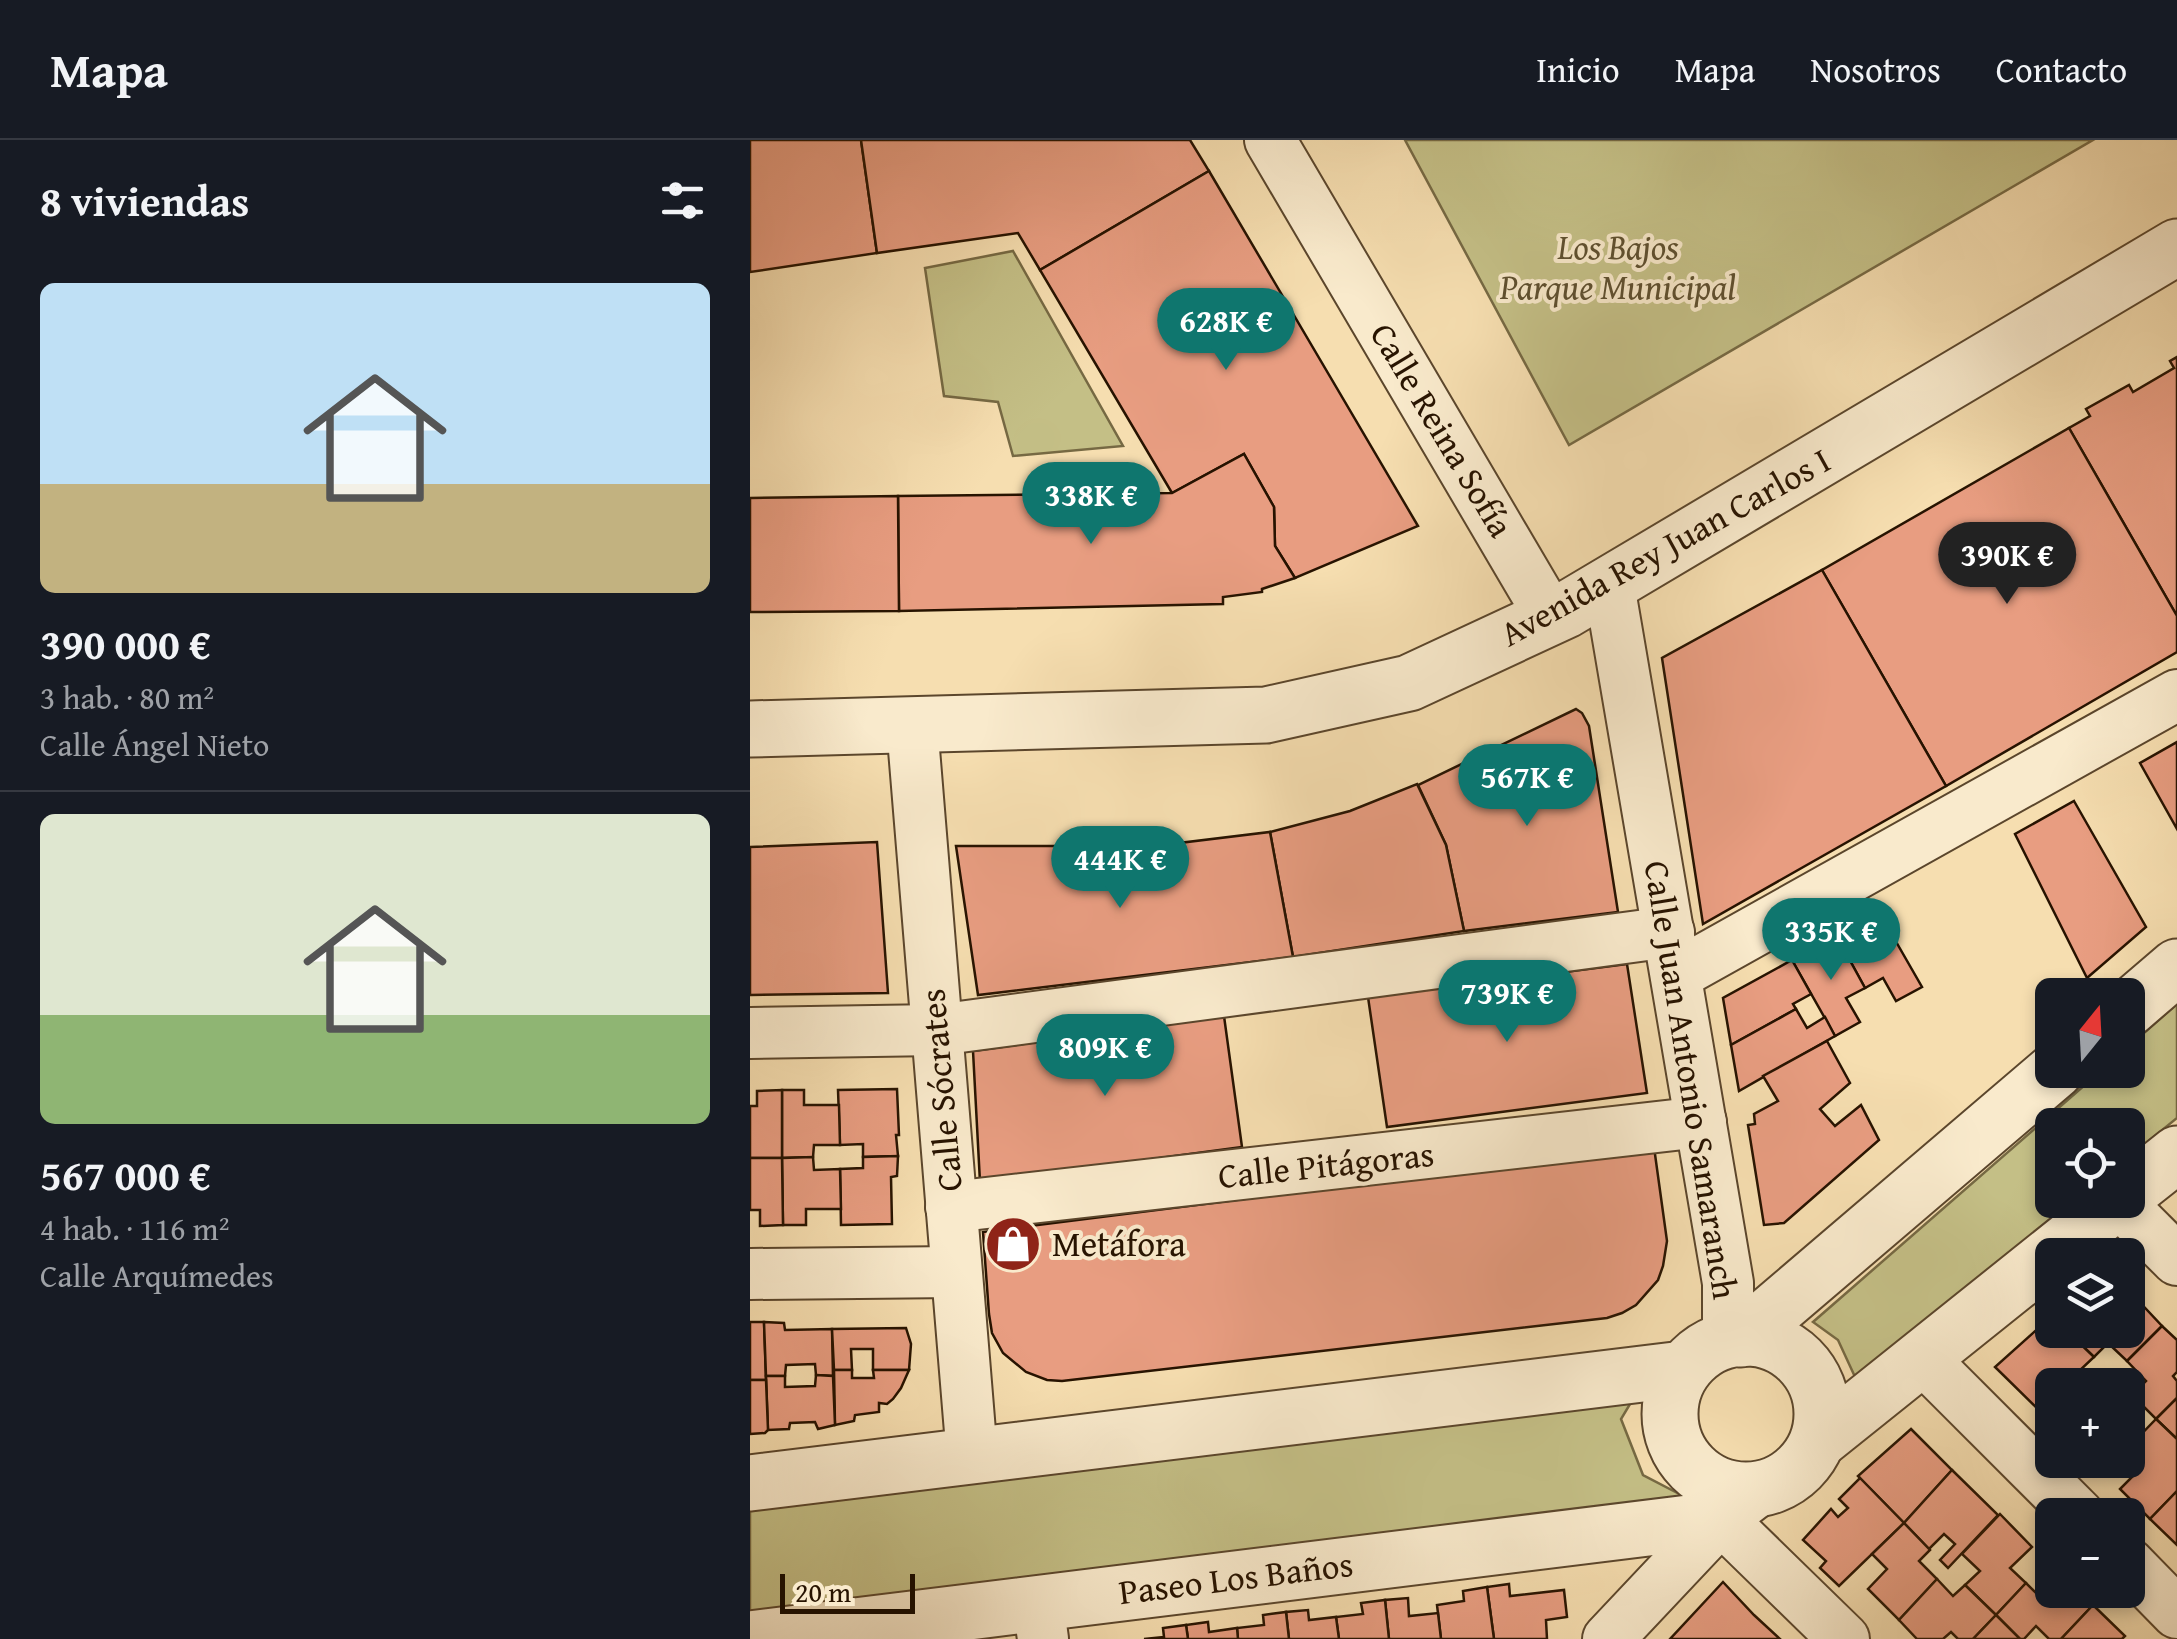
<!DOCTYPE html>
<html lang="es">
<meta charset="utf-8">
<style>
body{margin:0;font-family:"Gentium Book Plus",serif;background:#242831;color:#f1f3f6;height:100vh;display:flex;flex-direction:column;font-size:38px;white-space:nowrap}
*{box-sizing:border-box;margin:0}
p{font-size:32px;color:#9ea1a6}
.icon{flex:none;width:55px;height:55px;fill:none;stroke:currentColor;stroke-width:2;stroke-linecap:round;stroke-linejoin:round}
.map{position:relative;flex:1;overflow:hidden}
.drawer{display:flex;flex-direction:column;background:#171b24;width:750px}
.drawer>*{flex:none}
.needle{width:65px;rotate:18deg}
.buttons{position:absolute;left:1285px;top:838px;display:grid;gap:20px}
.buttons a{display:grid;place-items:center;width:110px;height:110px;border-radius:15px;background:#171b24;box-shadow:0 5px 15px #0003;font-size:50px}
.scale{position:absolute;left:30px;bottom:25px;width:135px;box-sizing:border-box;padding-left:10px;border:5px solid #271300;border-top:0;font-size:28px;line-height:35px;white-space:nowrap;color:#271300;-webkit-text-stroke:8px #f9eacc;paint-order:stroke}
.price{position:absolute;translate:-50% -85px;padding:0 22px;border-radius:35px;background:#0f766e;color:#fff;font-size:32px;line-height:65px;filter:drop-shadow(0 2px 5px #0008)}
.price::after{content:'';position:absolute;left:50%;top:60px;width:30px;height:22px;margin-left:-15px;background:inherit;clip-path:polygon(0 0,100% 0,50% 100%)}
.price.current{background:#222;color:#fff}
ul{padding:0;list-style:none}
li{display:grid;align-content:center;gap:20px;height:530px;padding:0 40px}
li+li{border-top:2px solid #363941}
li span{display:grid;place-items:center;height:310px;border-radius:15px;color:#555}
li>.icon{margin-inline-start:auto}
span .icon{width:180px;height:180px;fill:#fffc;stroke-width:1}
li b{font-size:42px}
h2{display:flex;justify-content:space-between;align-items:center;height:120px;padding:0 40px;font-size:42px}
header{display:flex;align-items:center;gap:60px;box-sizing:border-box;height:140px;padding:0 50px;background:#171b24;border-bottom:2px solid #363941}
header strong{font-size:48px}
nav{display:flex;gap:55px;margin-inline-start:auto;font-size:35px}
main{display:flex;flex:1;min-height:0}
.map>svg:first-child{display:block}
</style>
<header>
<strong>Mapa</strong>
<nav><a>Inicio</a><a>Mapa</a><a>Nosotros</a><a>Contacto</a></nav>
</header>
<main>
<section class="drawer">
<h2>8 viviendas<svg class="icon" aria-label="filters" viewBox="0 0 24 24"><path d="M4 7h16M4 17h16"/><circle cx="9" cy="7" r="2"/><circle cx="15" cy="17" r="2"/></svg></h2>
<ul>
<li><span style="background:linear-gradient(#bfe0f5 65%,#c2b280 0)"><svg class="icon" aria-label="home" viewBox="0 0 24 24"><path d="M3 11l9-7 9 7M6 9v11h12V9"/></svg></span><div><b>390 000 €</b><p>3 hab. · 80 m²</p><p>Calle Ángel Nieto</p></div></li>
<li><span style="background:linear-gradient(#dfe7d0 65%,#8fb573 0)"><svg class="icon" aria-label="home" viewBox="0 0 24 24"><path d="M3 11l9-7 9 7M6 9v11h12V9"/></svg></span><div><b>567 000 €</b><p>4 hab. · 116 m²</p><p>Calle Arquímedes</p></div></li>
</ul>
</section>
<div class="map">
<svg width="1427" height="1499" viewBox="0 0 1427 1499">
<rect width="100%" height="100%" fill="#f6deb0"/>
<filter id="stains"><feTurbulence type="fractalNoise" baseFrequency=".002" numOctaves="4"/><feColorMatrix values="0 0 0 0 .2 0 0 0 0 .09 0 0 0 0 .02 0 0 0 .5 -.17"/></filter>
<radialGradient id="worn" r=".72"><stop offset=".6" stop-color="#630" stop-opacity="0"/><stop offset="1" stop-color="#630" stop-opacity=".3"/></radialGradient>
<g fill="#c4bf86" stroke="#766943" stroke-width="2.5">
<polygon points="655,0 1343,0 819,305"/>
<polygon points="263,111 373,306 263,316 248,262 194,256 175,128"/>
<polygon points="1427,864 1427,978 1378,1018 1378,985 1302,985 1302,1060 1326,1060 1106,1239 1088,1200 1063,1182 1352,930 1378,930 1378,907"/>
<polygon points="886,1254 871,1279 893,1335 937,1358 0,1485 0,1364"/>
</g>
<g fill="#e89d81" stroke="#271300" stroke-width="2.5">
<polygon points="0,0 111,0 127,113 0,132"/>
<polygon points="111,0 440,0 459,31 290,130 268,93 127,113"/>
<polygon points="459,31 668,386 545,438 525,406 524,367 494,314 422,353 290,130"/>
<polygon points="1427,217 1427,476 1319,288 1340,276 1336,269 1379,245 1383,252 1424,228 1420,221"/>
<polygon points="1319,288 1427,476 1427,512 1196,646 1072,430"/>
<polygon points="494,314 524,367 525,406 545,438 512,449 512,452 473,457 473,464 149,471 148,356 422,353"/>
<polygon points="148,356 149,471 0,472 0,358"/>
<polygon points="1072,430 1196,646 953,784 912,518"/>
<polygon points="826,569 832,573 839,586 868,772 714,791 696,705 668,645"/>
<polygon points="1427,602 1427,689 1390,623"/>
<polygon points="667,644 696,705 714,791 543,817 520,692 600,671"/>
<polygon points="1324,661 1396,787 1337,838 1265,694"/>
<polygon points="520,692 543,817 228,855 206,706 330,706 330,715"/>
<polygon points="127,702 138,853 0,855 0,707"/>
<polygon points="1129,772 1172,847 1146,861 1133,838 1115,848 1086,795"/>
<polygon points="1086,795 1115,848 1096,858 1110,882 1085,896 1042,820"/>
<polygon points="1042,820 1061,854 1043,864 1046,869 981,905 973,858"/>
<polygon points="877,824 897,953 637,987 618,857"/>
<polygon points="1046,869 1057,888 1075,877 1085,896 989,951 981,905"/>
<polygon points="474,876 492,1007 230,1042 223,911"/>
<polygon points="1077,901 1100,943 1070,969 1085,986 1111,965 1129,1000 1034,1083 1014,1085 998,985 1005,984 1004,974 1028,961 1013,936"/>
<polygon points="147,949 149,995 146,995 148,1016 113,1017 113,1004 90,1005 88,950"/>
<polygon points="32,950 54,950 54,965 89,965 90,1005 64,1005 63,1017 32,1018"/>
<polygon points="32,950 32,1018 0,1018 0,966 7,966 7,951"/>
<polygon points="904,1007 917,1101 913,1126 908,1140 886,1165 872,1173 857,1178 312,1241 297,1240 276,1232 253,1213 242,1193 239,1174 233,1092"/>
<polygon points="148,1016 147,1036 141,1037 142,1084 91,1085 90,1029 113,1028 113,1017"/>
<polygon points="63,1017 64,1030 90,1029 91,1069 56,1069 56,1085 33,1085 32,1018"/>
<polygon points="0,1018 32,1018 33,1085 10,1086 10,1070 0,1070"/>
<polygon points="1383,1155 1412,1186 1377,1221 1358,1203 1344,1217 1316,1190 1378,1190 1378,1161"/>
<polygon points="1302,1176 1302,1190 1316,1190 1344,1217 1328,1232 1340,1245 1302,1245 1302,1283 1245,1227"/>
<polygon points="0,1182 14,1182 16,1240 0,1240"/>
<polygon points="14,1182 34,1183 35,1190 82,1189 83,1236 66,1235 65,1224 36,1225 35,1236 16,1236"/>
<polygon points="1412,1186 1427,1200 1427,1232 1423,1236 1427,1241 1427,1258 1406,1279 1382,1255 1396,1241 1377,1221"/>
<polygon points="156,1188 161,1204 159,1230 123,1230 123,1209 101,1209 102,1230 84,1230 82,1189"/>
<polygon points="84,1230 102,1230 102,1238 124,1238 123,1230 159,1230 151,1248 143,1259 137,1264 129,1263 129,1272 105,1275 104,1281 85,1285"/>
<polygon points="66,1235 83,1236 85,1285 68,1289 65,1282 40,1283 39,1289 18,1290 16,1236 35,1236 35,1247 65,1246"/>
<polygon points="0,1240 16,1240 18,1290 15,1293 0,1294"/>
<polygon points="1427,1258 1427,1299 1406,1279"/>
<polygon points="1406,1279 1427,1299 1427,1351 1400,1379 1370,1349 1389,1330 1378,1317 1378,1308"/>
<polygon points="1161,1289 1202,1330 1154,1383 1108,1336"/>
<polygon points="1202,1330 1248,1375 1198,1428 1190,1420 1205,1404 1194,1394 1179,1409 1154,1383"/>
<polygon points="1110,1338 1154,1383 1089,1446 1070,1428 1076,1421 1053,1400 1081,1369 1088,1377 1098,1368 1089,1359"/>
<polygon points="1427,1351 1427,1405 1400,1379"/>
<polygon points="1250,1374 1282,1407 1260,1428 1276,1443 1246,1475 1215,1445 1230,1431 1212,1414"/>
<polygon points="1154,1383 1180,1410 1169,1421 1187,1439 1149,1480 1118,1449 1137,1429 1122,1414"/>
<polygon points="1187,1439 1203,1456 1215,1445 1246,1475 1223,1499 1208,1499 1201,1492 1193,1499 1167,1499 1149,1480"/>
<polygon points="1302,1441 1302,1450 1328,1450 1343,1465 1311,1499 1299,1499 1286,1486 1274,1499 1270,1499 1246,1475 1276,1443 1289,1456"/>
<polygon points="973,1442 1004,1475 1030,1499 920,1499"/>
<polygon points="759,1444 760,1456 814,1450 817,1477 796,1480 797,1499 744,1499 737,1447"/>
<polygon points="737,1447 744,1499 691,1499 687,1465 714,1461 713,1451"/>
<polygon points="658,1458 659,1476 688,1473 691,1499 639,1499 635,1460"/>
<polygon points="635,1460 639,1499 589,1499 586,1477 613,1474 611,1463"/>
<polygon points="1343,1465 1375,1496 1372,1499 1311,1499"/>
<polygon points="558,1470 559,1480 586,1477 589,1499 539,1499 536,1472"/>
<polygon points="536,1472 539,1499 488,1499 487,1488 514,1485 513,1475"/>
<polygon points="1246,1475 1270,1499 1223,1499"/>
<polygon points="458,1482 459,1492 487,1488 488,1499 438,1499 436,1485"/>
<polygon points="436,1485 438,1499 394,1499 414,1497 413,1488"/>
</g>
<g fill="none" stroke-linecap="round" stroke-linejoin="round">
<g stroke="#5b462c" stroke-width="54">
<g id="minor">
<polyline points="520,0 801,478"/>
<polyline points="859,445 978,1143 978,1199"/>
<polyline points="162,585 222,1316"/>
<polyline points="926,835 1427,555"/>
<polyline points="0,893 187,890 919,792"/>
<polyline points="1368,1061 1427,1120"/>
<polyline points="201,1067 951,982"/>
<polyline points="0,1134 206,1132"/>
<polyline points="1172,1218 1329,1375"/>
<polyline points="971,1379 1094,1499"/>
<polyline points="1378,1423 1427,1473"/>
<polyline points="288,1463 293,1499"/>
<polyline points="858,1499 971,1379 1009,1350"/>
</g>
</g>
<g stroke="#5b462c" stroke-width="59">
<g id="tertiary">
<polyline points="0,589 516,575 659,543 816,470 1427,107"/>
<polyline points="1378,869 1427,827"/>
<polyline points="1378,1053 1427,1014"/>
<circle cx="996" cy="1274" r="76"/>
<polyline points="991,1199 1306,930"/>
<polyline points="1068,1301 1369,1060"/>
<polyline points="0,1343 933,1229"/>
<polyline points="0,1499 971,1379"/>
</g>
</g>
<use href="#minor" stroke="#f9eacc" stroke-width="50"/>
<use href="#tertiary" stroke="#f9eacc" stroke-width="55"/>
</g>
<defs>
<g id="shop-disc" transform="scale(2.875)"><circle r="9.5" fill="#8f2418" stroke="#f9eacc"/><path d="M-5-2.5h2.3a2.7 3.5 0 0 1 5.4 0H5L5.5 6h-11ZM-1.5-2.5h3a1.5 2.3 0 0 0-3 0Z" fill="#fff"/></g>
</defs>
<g fill-rule="evenodd">
<use href="#shop-disc" x="263" y="1104"/>
</g>
<g text-anchor="middle" stroke-width="8" stroke-linejoin="round" paint-order="stroke">
<g font-size="35" font-style="italic" fill="#5e4f2f" stroke="#f9eacc">
<text x="868" y="119">Los Bajos<tspan x="868" dy="40">Parque Municipal</tspan></text>
</g>
<g font-size="35" fill="#271300" stroke="#f9eacc">
<text transform="translate(692 290) rotate(59)" y="12">Calle Reina Sofía</text>
<text transform="translate(915 407) rotate(-29)" y="12">Avenida Rey Juan Carlos I</text>
<text transform="translate(941 940) rotate(81)" y="12">Calle Juan Antonio Samaranch</text>
<text transform="translate(191 950) rotate(-95)" y="12">Calle Sócrates</text>
<text transform="translate(576 1025) rotate(-6)" y="12">Calle Pitágoras</text>
<text transform="translate(486 1438) rotate(-7)" y="12">Paseo Los Baños</text>
</g>
<g font-size="35" fill="#271300" stroke="#f9eacc" text-anchor="start">
<text x="302" y="1116">Metáfora</text>
</g>
</g>
<rect width="100%" height="100%" filter="url(#stains)"/>
<rect width="100%" height="100%" fill="url(#worn)"/>
</svg>
<div class="buttons">
<a><svg class="needle" viewBox="-14 -14 28 28"><path d="M0-13l5 13h-10z" fill="#e53935"/><path d="M0 13l5-13h-10z" fill="#9ea1a6"/></svg></a>
<a><svg class="icon" aria-label="locate" viewBox="0 0 24 24"><circle cx="12" cy="12" r="6"/><path d="M12 2v4M12 18v4M2 12h4M18 12h4"/></svg></a>
<a><svg class="icon" aria-label="layers" viewBox="0 0 24 24"><path d="M12 4l9 5-9 5-9-5zM3 14l9 5 9-5"/></svg></a>
<a>+</a>
<a>−</a>
</div>
<div class="scale">20 m</div>
<b class="price" style="left:476px;top:233px">628K €</b>
<b class="price" style="left:341px;top:407px">338K €</b>
<b class="price current" style="left:1257px;top:467px">390K €</b>
<b class="price" style="left:777px;top:689px">567K €</b>
<b class="price" style="left:370px;top:771px">444K €</b>
<b class="price" style="left:1081px;top:843px">335K €</b>
<b class="price" style="left:757px;top:905px">739K €</b>
<b class="price" style="left:355px;top:959px">809K €</b>
</div>
</main>
